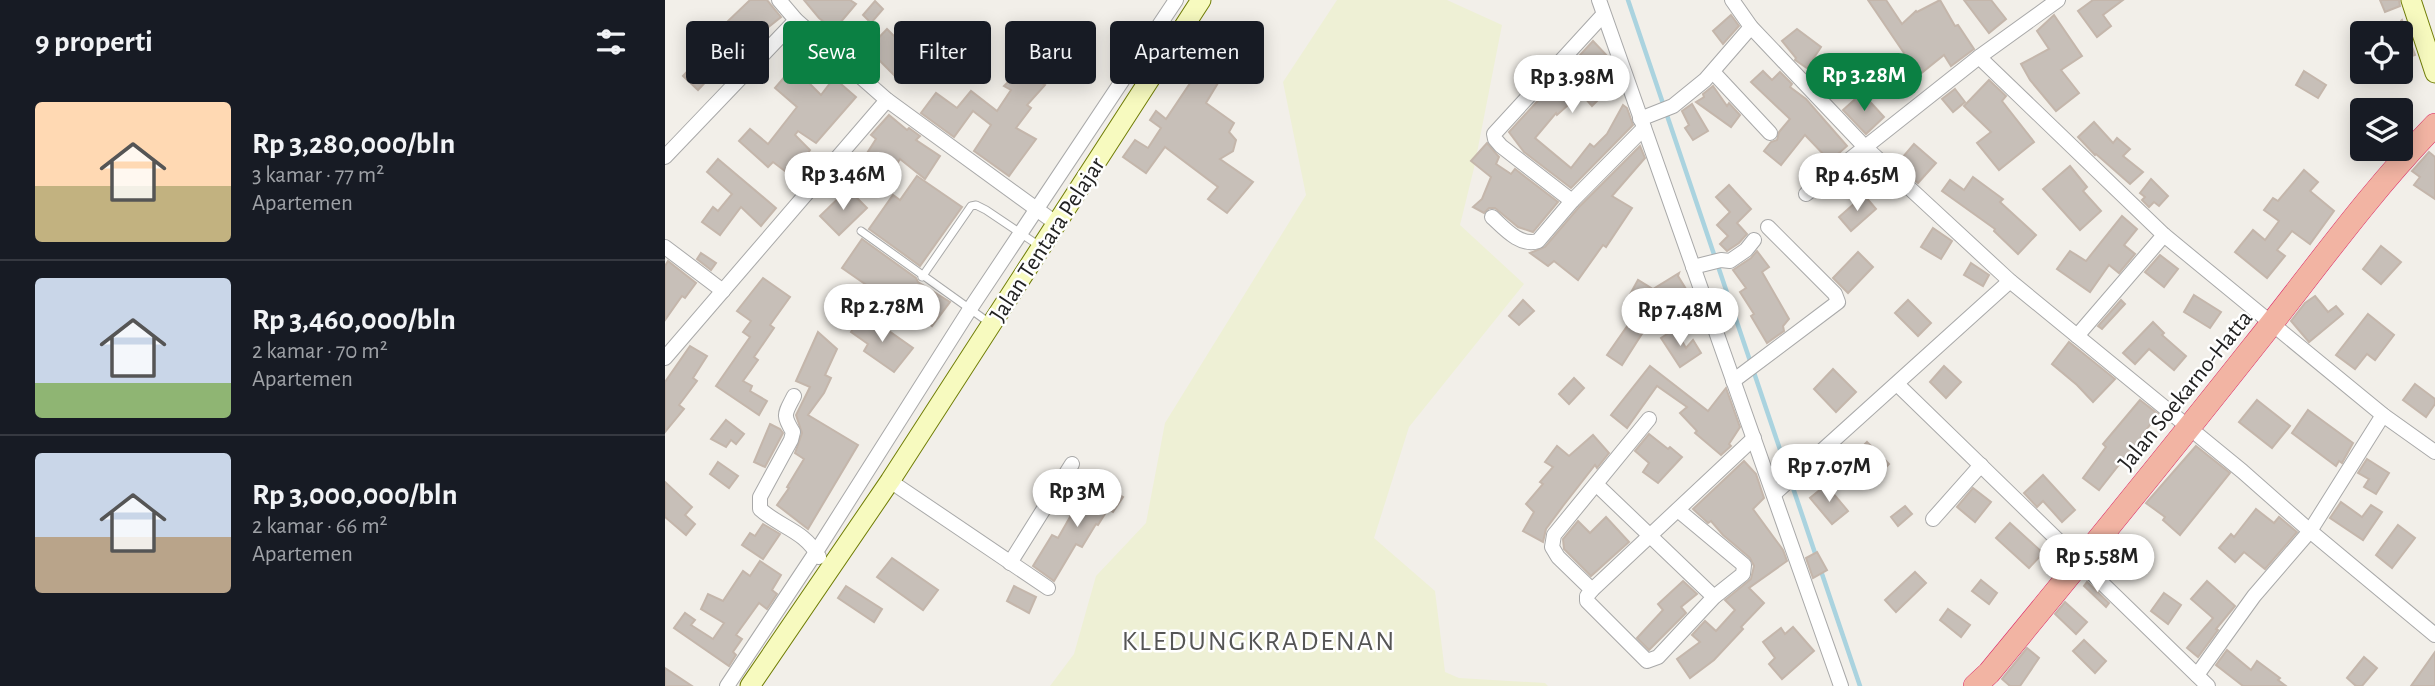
<!DOCTYPE html>
<html lang="id">
<meta charset="utf-8">
<style>
body{margin:0;font-family:"Alegreya Sans",sans-serif;background:#242831;color:#f1f3f6;height:100vh;display:flex;flex-direction:column;font-size:26px;white-space:nowrap}
*{box-sizing:border-box;margin:0}
p{font-size:23px;color:#9ea1a6}
.icon{flex:none;width:38px;height:38px;fill:none;stroke:currentColor;stroke-width:2;stroke-linecap:round;stroke-linejoin:round}
.map{position:relative;flex:1;overflow:hidden}
.drawer{display:flex;flex-direction:column;background:#171b24;width:665px}
.drawer>*{flex:none}
.guide{position:absolute;left:21px;top:21px;width:665px;height:63px;display:flex;gap:14px}
.fabs{position:absolute;left:1685px;top:21px;display:grid;gap:14px}
.fabs a{display:grid;place-items:center;width:63px;height:63px;border-radius:7px;background:#171b24;box-shadow:0 4px 18px #0003;font-size:35px}
.price{position:absolute;translate:-50% -60px;padding:0 16px;border-radius:24px;background:#fff;color:#222;font-size:23px;line-height:46px;filter:drop-shadow(0 2px 4px #0008)}
.price::after{content:'';position:absolute;left:50%;top:42px;width:21px;height:16px;margin-left:-10px;background:inherit;clip-path:polygon(0 0,100% 0,50% 100%)}
.price.on{background:#0b8043;color:#fff}
ul{padding:0;list-style:none}
li{display:flex;align-items:center;gap:21px;height:175px;padding:0 35px}
li+li{border-top:2px solid #363941}
li span{display:grid;place-items:center;flex:none;width:196px;height:140px;border-radius:7px;color:#555}
li>.icon{margin-inline-start:auto}
span .icon{width:84px;height:84px;fill:#fffc;stroke-width:1}
li b{font-size:30px}
h2{display:flex;justify-content:space-between;align-items:center;height:84px;padding:0 35px;font-size:30px}
.tag{padding:0 24px;border-radius:7px;background:#171b24;box-shadow:0 4px 18px #0003;font-size:24px;line-height:63px}
.tag.on{background:#0b8043;color:#fff}
main{display:flex;flex:1;min-height:0}
.map>svg:first-child{display:block}
</style>
<main>
<section class="drawer">
<h2>9 properti<svg class="icon" aria-label="filters" viewBox="0 0 24 24"><path d="M4 7h16M4 17h16"/><circle cx="9" cy="7" r="2"/><circle cx="15" cy="17" r="2"/></svg></h2>
<ul>
<li><span style="background:linear-gradient(#ffd9b3 60%,#c2b280 0)"><svg class="icon" aria-label="home" viewBox="0 0 24 24"><path d="M3 11l9-7 9 7M6 9v11h12V9"/></svg></span><div><b>Rp 3,280,000/bln</b><p>3 kamar · 77 m²</p><p>Apartemen</p></div></li>
<li><span style="background:linear-gradient(#c9d6e8 75%,#8fb573 0)"><svg class="icon" aria-label="home" viewBox="0 0 24 24"><path d="M3 11l9-7 9 7M6 9v11h12V9"/></svg></span><div><b>Rp 3,460,000/bln</b><p>2 kamar · 70 m²</p><p>Apartemen</p></div></li>
<li><span style="background:linear-gradient(#c9d6e8 60%,#b9a48a 0)"><svg class="icon" aria-label="home" viewBox="0 0 24 24"><path d="M3 11l9-7 9 7M6 9v11h12V9"/></svg></span><div><b>Rp 3,000,000/bln</b><p>2 kamar · 66 m²</p><p>Apartemen</p></div></li>
</ul>
</section>
<div class="map">
<svg width="1770" height="686" viewBox="0 0 1770 686">
<rect width="100%" height="100%" fill="#f2efe9"/>
<polygon fill="#eef0d5" points="672,0 782,0 837,25 809,168 795,225 859,284 744,427 709,538 770,591 780,672 794,678 880,683 883,686 385,686 409,654 431,576 481,523 500,423 641,195 618,82"/>
<g fill="none" stroke-linecap="round" stroke-linejoin="round">
<g stroke="#aad3df" stroke-width="4.5">
<polyline points="963,0 1151,556"/>
<polyline points="1155,568 1195,686"/>
</g>
</g>
<g fill="#c7bfb8" stroke="#c4b6ab" stroke-width="2">
<polygon points="85,0 102,0 116,17 101,29 99,26 82,44 63,21"/>
<polygon points="139,0 185,0 191,4 169,30 154,18"/>
<polygon points="1203,0 1221,0 1237,24 1251,11 1252,12 1275,0 1290,26 1293,25 1309,49 1286,66 1279,55 1254,75"/>
<polygon points="1299,0 1326,0 1341,19 1324,33"/>
<polygon points="1428,0 1458,0 1438,15 1446,26 1432,37 1413,11"/>
<polygon points="1715,0 1734,0 1735,6 1720,12"/>
<polygon points="210,1 218,9 206,23 198,15"/>
<polygon points="1066,15 1074,26 1058,44 1048,31"/>
<polygon points="1389,15 1417,56 1396,70 1414,93 1391,111 1365,80 1356,64 1384,49 1372,31"/>
<polygon points="1737,20 1750,55 1736,60 1736,21"/>
<polygon points="222,29 249,56 229,75 203,49"/>
<polygon points="1132,29 1156,47 1142,68 1130,60 1131,58 1117,41"/>
<polygon points="928,41 945,59 946,63 941,68 952,81 927,106 920,98 912,97 892,115 891,113 870,138 906,168 925,144 929,147 942,134 958,105 962,108 968,125 906,188 859,152 844,132"/>
<polygon points="544,55 562,68 541,103 569,123 564,132 571,140 568,151 555,159 588,182 562,213 543,199 553,187 500,147 481,173 458,157 470,140 483,148 496,128 485,120 491,111 501,119"/>
<polygon points="33,60 48,74 33,90 18,76"/>
<polygon points="128,67 156,95 169,78 191,97 151,143 133,131 130,135 145,150 139,158 151,168 137,184 108,162 103,167 74,141 85,129 103,144 132,107 110,88"/>
<polygon points="355,70 380,85 362,105 366,108 351,128 371,139 344,176 309,151 326,125 308,111 289,137 256,113 271,93 292,108 306,91 332,111 346,90 339,86"/>
<polygon points="1098,71 1107,80 1115,72 1127,84 1125,87 1141,99 1182,146 1165,161 1140,135 1116,165 1099,151 1106,142 1112,140 1114,132 1125,119 1086,82"/>
<polygon points="1639,71 1661,85 1653,98 1631,85"/>
<polygon points="1324,80 1341,96 1337,101 1369,142 1334,170 1312,143 1326,132 1299,106"/>
<polygon points="1048,86 1062,106 1064,103 1075,115 1066,127 1031,102 1039,97 1038,94"/>
<polygon points="1290,89 1300,102 1288,112 1277,99"/>
<polygon points="1197,93 1219,117 1201,134 1178,110"/>
<polygon points="1027,104 1043,131 1028,140 1020,128 1024,125 1017,111"/>
<polygon points="224,115 242,130 244,128 255,136 251,140 275,156 260,179 235,159 218,185 192,169 211,139 206,135"/>
<polygon points="1429,122 1448,143 1452,138 1465,149 1458,156 1478,172 1465,184 1431,154 1430,155 1413,137"/>
<polygon points="822,143 834,157 831,164 846,174 850,169 893,202 868,232 853,227 830,208 824,208 819,213 808,207 817,199 826,177 806,161"/>
<polygon points="1249,144 1271,163 1253,183 1232,164"/>
<polygon points="975,146 980,158 947,196 967,208 941,247 938,245 913,280 889,261 883,266 865,253 880,247 914,207"/>
<polygon points="1764,152 1770,157 1770,199 1749,185 1755,177 1747,171"/>
<polygon points="53,159 111,208 96,226 76,207 55,235 37,222 48,207 53,211 67,194 42,172"/>
<polygon points="1405,166 1422,187 1418,191 1436,211 1415,230 1378,189"/>
<polygon points="1639,170 1653,182 1645,191 1669,211 1645,244 1627,231 1612,250 1620,256 1602,278 1570,252 1588,230 1600,240 1614,221 1599,210 1608,198 1613,201"/>
<polygon points="252,176 297,207 255,266 204,229 228,195 235,200"/>
<polygon points="1308,177 1338,199 1335,202 1371,235 1353,254 1329,231 1330,229 1277,191 1285,180 1299,190"/>
<polygon points="1486,179 1503,196 1494,206 1489,202 1484,207 1477,200 1480,197 1475,193"/>
<polygon points="1064,185 1086,209 1072,223 1082,234 1074,243 1062,251 1055,244 1063,236 1052,225 1065,212 1051,197"/>
<polygon points="183,189 202,208 174,235 155,216"/>
<polygon points="1199,195 1211,209 1186,231 1174,217"/>
<polygon points="1457,216 1472,229 1459,245 1470,254 1454,273 1444,265 1425,292 1392,269 1405,251 1421,261"/>
<polygon points="1268,228 1287,241 1276,259 1256,247"/>
<polygon points="197,239 251,278 253,282 285,302 267,326 219,290 216,295 177,268"/>
<polygon points="1716,246 1736,262 1716,284 1698,269"/>
<polygon points="1092,251 1104,267 1097,272 1124,319 1118,326 1119,331 1102,343 1086,316 1089,314 1075,292 1081,288 1068,270 1086,258"/>
<polygon points="1193,252 1208,267 1183,293 1168,278"/>
<polygon points="36,253 51,263 46,270 32,259"/>
<polygon points="1495,255 1513,269 1499,287 1480,272"/>
<polygon points="3,261 31,283 20,298 17,296 0,320 0,266"/>
<polygon points="1306,263 1324,275 1318,286 1299,275"/>
<polygon points="1014,273 1013,276 1029,302 1013,311 1003,293 957,365 942,355 972,312 959,305 973,280 988,289"/>
<polygon points="98,278 125,297 105,325 109,328 89,357 93,360 78,381 87,386 85,391 102,401 94,415 51,386 85,337 78,332 86,321 72,311"/>
<polygon points="1529,295 1556,312 1545,328 1519,312"/>
<polygon points="1650,296 1663,312 1671,306 1678,314 1644,342 1626,321 1640,303"/>
<polygon points="858,300 869,311 854,325 844,316"/>
<polygon points="1243,300 1266,323 1253,336 1230,313"/>
<polygon points="1456,300 1460,304 1437,329 1433,326"/>
<polygon points="1703,314 1729,335 1710,360 1702,354 1690,369 1671,355"/>
<polygon points="196,317 202,321 204,317 248,348 229,372 199,351 203,344 186,332"/>
<polygon points="1488,322 1499,333 1497,335 1521,356 1509,370 1484,349 1470,364 1458,353"/>
<polygon points="1010,329 1021,348 1028,340 1036,353 1015,367 996,338"/>
<polygon points="153,332 172,349 160,375 166,378 159,393 143,415 193,445 143,529 112,505 124,488 122,487 139,459 130,453 137,433 131,415 145,387 131,381"/>
<polygon points="1404,342 1450,379 1428,402 1412,385 1387,364"/>
<polygon points="25,346 42,356 28,378 32,381 14,405 19,409 0,432 0,382"/>
<polygon points="985,366 1043,411 1061,388 1075,427 1064,444 1066,446 1056,455 1030,433 1032,431 1015,413 1022,407 992,386 962,428 946,415"/>
<polygon points="1279,366 1296,382 1281,398 1265,382"/>
<polygon points="1168,369 1191,392 1171,412 1149,389"/>
<polygon points="909,378 919,388 904,404 894,394"/>
<polygon points="1750,384 1770,399 1770,404 1761,417 1738,400"/>
<polygon points="1475,400 1493,414 1476,437 1479,440 1459,463 1457,461 1434,490 1418,478 1441,447 1438,444"/>
<polygon points="1592,400 1625,426 1607,448 1574,422"/>
<polygon points="1643,410 1688,443 1677,463 1674,461 1671,466 1627,433"/>
<polygon points="61,420 79,434 71,444 66,440 61,447 46,439"/>
<polygon points="105,424 115,429 118,433 100,467 89,462"/>
<polygon points="984,434 1003,449 1005,447 1017,457 993,483 978,472 984,463 970,451"/>
<polygon points="928,435 944,453 932,468 930,465 898,506 881,529 878,542 858,531 869,512 861,504 878,484 875,482 888,467 880,462 892,446 904,456"/>
<polygon points="1202,442 1224,464 1211,478 1188,456"/>
<polygon points="1531,446 1565,473 1515,535 1498,520 1500,517 1481,503"/>
<polygon points="1702,459 1724,473 1711,494 1699,487 1704,479 1693,473"/>
<polygon points="1079,461 1091,474 1099,498 1088,509 1118,550 1122,561 1084,588 1099,603 1076,627 1078,629 1049,660 1025,678 1012,659 1035,642 1027,635 1040,621 1051,631 1070,610 1060,600 1086,579 1089,566 1085,558 1058,535 1046,521 1043,523 1028,509"/>
<polygon points="53,462 73,476 64,488 45,474"/>
<polygon points="1378,475 1410,510 1397,522 1378,501 1372,507 1359,493"/>
<polygon points="0,482 27,507 20,515 30,524 21,535 0,517"/>
<polygon points="433,482 458,497 448,512 443,509 433,525 431,524 417,547 411,544 389,581 368,566 387,535 393,538 409,510 406,508 415,495 421,500"/>
<polygon points="1161,485 1183,511 1167,524 1145,498"/>
<polygon points="1308,488 1326,502 1310,522 1292,507"/>
<polygon points="1676,502 1697,517 1706,505 1717,512 1698,540 1665,518"/>
<polygon points="1240,506 1247,514 1233,526 1226,517"/>
<polygon points="1591,509 1609,523 1614,517 1632,532 1600,569 1579,552 1570,562 1554,548 1566,534 1569,537"/>
<polygon points="941,517 964,542 926,576 899,549 898,539 913,521 925,533"/>
<polygon points="1345,523 1378,553 1364,568 1331,538"/>
<polygon points="98,524 115,534 98,559 77,545 85,533 90,536"/>
<polygon points="1733,525 1750,538 1727,568 1711,555"/>
<polygon points="1152,552 1162,570 1148,578 1141,558"/>
<polygon points="227,558 273,590 258,610 212,577"/>
<polygon points="95,561 116,575 107,590 112,594 102,609 94,603 71,635 77,639 68,652 71,655 64,666 9,628 20,613 30,620 26,625 48,639 59,623 36,609 43,594 58,601 78,571 85,576"/>
<polygon points="1250,572 1261,583 1231,612 1220,600"/>
<polygon points="1316,580 1332,593 1324,604 1307,591"/>
<polygon points="1018,581 1032,594 1016,607 1021,613 984,650 972,638 998,610 993,604"/>
<polygon points="1542,581 1570,606 1551,629 1553,630 1533,657 1522,648 1548,618 1526,599"/>
<polygon points="1422,582 1444,603 1441,607 1419,586"/>
<polygon points="181,586 217,609 209,622 173,598"/>
<polygon points="349,586 371,597 364,613 342,601"/>
<polygon points="1499,593 1516,605 1503,624 1486,611"/>
<polygon points="1400,602 1422,622 1411,634 1390,614"/>
<polygon points="1283,609 1305,625 1296,637 1275,620"/>
<polygon points="1128,627 1149,651 1117,679 1104,664 1110,658 1098,642 1116,628 1120,634"/>
<polygon points="1419,640 1441,661 1430,673 1408,651"/>
<polygon points="1362,648 1374,658 1355,686 1345,686 1337,679"/>
<polygon points="1562,650 1586,670 1592,661 1615,678 1613,680 1621,686 1578,686 1551,665"/>
<polygon points="1770,652 1770,686 1746,686"/>
<polygon points="1699,657 1712,668 1697,686 1691,686 1682,678"/>
<polygon points="0,668 27,686 0,686"/>
</g>
<g fill="none" stroke-linecap="round" stroke-linejoin="round">
<g stroke="#a9a9a9" stroke-width="9">
<g id="service">
<polyline points="196,231 326,324"/>
<polyline points="257,277 306,206 311,205 321,210 376,247"/>
</g>
</g>
<g stroke="#a9a9a9" stroke-width="16">
<g id="minor">
<polyline points="114,0 131,20 222,100 392,224"/>
<polyline points="934,0 1176,686"/>
<polyline points="1067,0 1086,27 1199,146 1345,281 1577,471 1645,531 1770,635"/>
<polyline points="1314,57 1499,235 1718,415 1770,452"/>
<polyline points="1048,72 1105,133"/>
<polyline points="975,119 1008,106 1040,80 1086,27"/>
<polyline points="0,157 131,20"/>
<polyline points="1141,194 1314,57 1393,0"/>
<polyline points="907,201 836,146 830,139 829,134 938,15"/>
<path d="M827 217C839 228 855 247 873 241L907 201 979 128"/>
<polyline points="0,247 58,291"/>
<polyline points="1028,267 1056,260 1065,261 1081,250 1089,240"/>
<polyline points="1412,336 1499,235"/>
<polyline points="0,358 222,100"/>
<polyline points="1068,381 1173,302 1170,294 1103,227"/>
<polyline points="1232,384 1543,686"/>
<path d="M129 396C120 414 117 414 128 432L126 440 95 497V509C116 528 139 530 154 557"/>
<polyline points="984,419 889,535 887,547 893,557 927,590 922,596 922,601 982,661 993,657 1049,597 1078,574 1079,565 1013,510"/>
<polyline points="225,481 383,588"/>
<polyline points="932,485 1049,597"/>
<polyline points="1109,494 1345,281"/>
<polyline points="1268,519 1316,465"/>
<polyline points="345,563 407,464"/>
<polyline points="927,590 1089,438"/>
<polyline points="1532,675 1589,596 1645,531 1718,415"/>
<polyline points="62,686 151,552 305,309 511,0"/>
</g>
</g>
<g stroke="#707d05" stroke-width="21">
<g id="secondary">
<polyline points="1746,0 1770,73"/>
<polyline points="85,686 225,481 536,0"/>
</g>
</g>
<g stroke="#dc2a67" stroke-width="24">
<path id="trunk" d="M1310 686 1324 673C1413 565 1501 457 1588 347 1648 272 1703 194 1770 125"/>
</g>
<use href="#service" stroke="#fff" stroke-width="7"/>
<use href="#minor" stroke="#fff" stroke-width="14"/>
<use href="#secondary" stroke="#f7fabf" stroke-width="19"/>
<use href="#trunk" stroke="#f2b4a3" stroke-width="23"/>
</g>
<g text-anchor="middle" stroke-width="5" stroke-linejoin="round" paint-order="stroke">
<g font-size="24" fill="#222" stroke="#fff">
<text transform="translate(382 239) rotate(-57)" y="8">Jalan Tentara Pelajar</text>
<text transform="translate(1520 390) rotate(-51)" y="8">Jalan Soekarno-Hatta</text>
</g>
<g font-size="28" letter-spacing="2" fill="#555" stroke="#fff">
<text x="594" y="650">KLEDUNGKRADENAN</text>
</g>
</g>
</svg>
<div class="fabs">
<a><svg class="icon" aria-label="locate" viewBox="0 0 24 24"><circle cx="12" cy="12" r="6"/><path d="M12 2v4M12 18v4M2 12h4M18 12h4"/></svg></a>
<a><svg class="icon" aria-label="layers" viewBox="0 0 24 24"><path d="M12 4l9 5-9 5-9-5zM3 14l9 5 9-5"/></svg></a>
</div>
<b class="price on" style="left:1199px;top:113px">Rp 3.28M</b>
<b class="price" style="left:907px;top:115px">Rp 3.98M</b>
<b class="price" style="left:178px;top:212px">Rp 3.46M</b>
<b class="price" style="left:1192px;top:213px">Rp 4.65M</b>
<b class="price" style="left:217px;top:344px">Rp 2.78M</b>
<b class="price" style="left:1015px;top:348px">Rp 7.48M</b>
<b class="price" style="left:1164px;top:504px">Rp 7.07M</b>
<b class="price" style="left:412px;top:529px">Rp 3M</b>
<b class="price" style="left:1432px;top:594px">Rp 5.58M</b>
<div class="guide">
<a class="tag">Beli</a>
<a class="tag on">Sewa</a>
<a class="tag">Filter</a>
<a class="tag">Baru</a>
<a class="tag">Apartemen</a>
</div>
</div>
</main>
